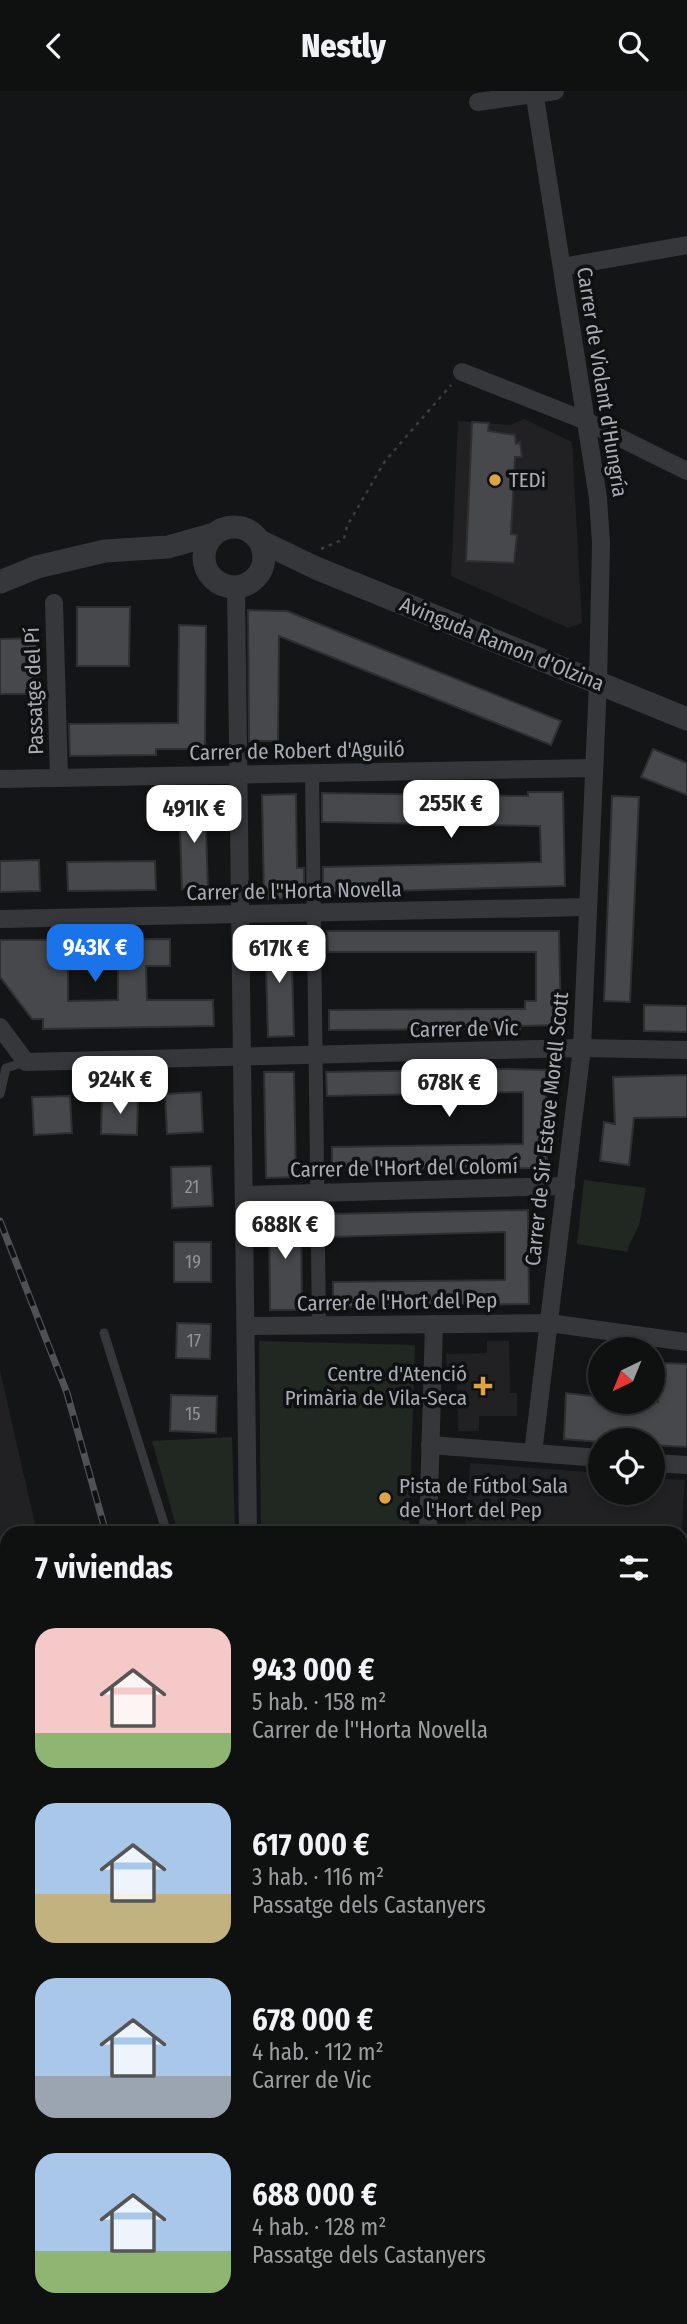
<!DOCTYPE html>
<html lang="es">
<meta charset="utf-8">
<style>
body{margin:0;font-family:"Fira Sans Condensed",sans-serif;background:#1d1e1e;color:#f1f3f6;height:100vh;display:flex;flex-direction:column;font-size:26px;white-space:nowrap}
*{box-sizing:border-box;margin:0}
p{font-size:23px;color:#9b9d9f}
.icon{flex:none;width:38px;height:38px;fill:none;stroke:currentColor;stroke-width:2;stroke-linecap:round;stroke-linejoin:round}
.map{position:relative;flex:1;overflow:hidden}
.panel{position:absolute;left:0px;top:1435px;width:688px;height:798px;display:flex;flex-direction:column;background:#0f1010;border-radius:21px 21px 0 0;box-shadow:0 4px 10px #0003,0 0 0 2px #2f3030}
.panel>*{flex:none}
.needle{width:46px;rotate:223deg}
.buttons{position:absolute;left:588px;top:1246px;display:grid;gap:14px}
.buttons a{display:grid;place-items:center;width:77px;height:77px;border-radius:50%;background:#0f1010;box-shadow:0 4px 10px #0003,0 0 0 2px #2f3030;font-size:35px}
.price{position:absolute;translate:-50% -60px;padding:0 16px;border-radius:14px;background:#fff;color:#222;font-size:23px;line-height:46px;filter:drop-shadow(0 2px 4px #0008)}
.price::after{content:'';position:absolute;left:50%;top:42px;width:21px;height:16px;margin-left:-10px;background:inherit;clip-path:polygon(0 0,100% 0,50% 100%)}
.price.on{background:#1a73e8;color:#fff}
ul{padding:0;list-style:none}
li{display:flex;align-items:center;gap:21px;height:175px;padding:0 35px}
li span{display:grid;place-items:center;flex:none;width:196px;height:140px;border-radius:21px;color:#555}
li>.icon{margin-inline-start:auto}
span .icon{width:84px;height:84px;fill:#fffc;stroke-width:1}
li b{font-size:30px}
h2{display:flex;justify-content:space-between;align-items:center;height:84px;padding:0 35px;font-size:30px}
header{display:flex;justify-content:space-between;align-items:center;height:91px;padding:0 35px;background:#0f1010;font-size:32px;font-weight:800}
.map>svg:first-child{display:block}
</style>
<header><svg class="icon" aria-label="back" viewBox="0 0 24 24"><path d="M15 5l-7 7 7 7"/></svg>Nestly<svg class="icon" aria-label="search" viewBox="0 0 24 24"><circle cx="10" cy="10" r="6"/><path d="M15 15l6 6"/></svg></header>
<div class="map">
<svg width="687" height="2233" viewBox="0 0 687 2233">
<rect width="100%" height="100%" fill="#141516"/>
<g fill="#212123">
<polygon points="524,328 572,351 582,532 568,537 451,485 458,330 511,334"/>
<polygon points="487,1250 509,1250 510,1302 517,1302 517,1325 479,1325 479,1340 458,1340 457,1287 447,1287 446,1263 487,1262"/>
<polygon points="0,1279 37,1442 7,1442 7,2226 64,2226 64,2233 0,2233"/>
<polygon points="470,1372 600,1382 600,1402 653,1402 653,1387 685,1389 681,1447 681,1442 465,1442"/>
</g>
<g fill="#212822">
<polygon points="584,1089 646,1097 639,1134 628,1156 628,1161 577,1153"/>
<polygon points="259,1250 415,1254 409,1442 261,1442"/>
<polygon points="232,1346 235,1442 178,1442 152,1350"/>
<rect x="153" y="2226" width="169" height="7"/>
</g>
<g fill="#47484b" stroke="#2f2f32" stroke-width="2" fill-rule="evenodd">
<polygon points="472,331 489,332 488,340 515,344 516,353 520,351 522,366 515,366 511,443 517,444 514,472 466,470"/>
<polygon points="77,516 130,516 129,575 77,575"/>
<polygon points="248,519 287,520 561,630 551,654 279,545 278,650 249,650"/>
<polygon points="179,534 206,535 205,658 156,658 156,664 70,665 69,633 178,632"/>
<polygon points="37,547 38,603 0,603 0,548"/>
<polygon points="653,658 687,672 687,704 641,686"/>
<polygon points="528,701 563,701 565,795 323,802 323,776 541,771 540,735 322,731 322,702 528,705"/>
<polygon points="296,703 297,777 304,777 304,802 298,802 298,807 264,808 262,704"/>
<polygon points="612,705 639,706 630,911 604,910"/>
<polygon points="205,711 208,797 182,798 179,712"/>
<polygon points="39,769 40,800 0,801 0,770"/>
<polygon points="155,770 156,799 68,800 67,771"/>
<polygon points="327,840 559,840 561,934 520,935 520,938 329,939 329,919 525,918 525,910 536,910 536,861 328,861"/>
<polygon points="265,842 291,842 294,945 268,946"/>
<path d="M170 848V875H146L147 909H213L214 935 43 938V928H32L0 886V849ZM118 876V909L68 910V877Z"/>
<polygon points="644,914 687,915 687,941 644,940"/>
<polygon points="505,978 546,979 547,1077 332,1078 332,1056 523,1053 523,1001 327,1005 326,981"/>
<polygon points="264,981 294,981 296,1086 266,1087"/>
<polygon points="687,984 687,1026 634,1027 629,1074 600,1070 604,1031 615,1033 613,986"/>
<polygon points="201,1001 203,1041 167,1043 165,1003"/>
<polygon points="70,1005 72,1042 34,1044 32,1006"/>
<polygon points="102,1005 138,1006 137,1044 101,1043"/>
<polygon points="211,1075 213,1115 172,1117 171,1076"/>
<polygon points="528,1119 529,1213 333,1216 333,1191 505,1189 505,1141 328,1146 327,1123"/>
<polygon points="269,1121 301,1121 302,1219 270,1219"/>
<rect x="174" y="1151" width="37" height="40"/>
<polygon points="177,1232 211,1233 210,1268 176,1267"/>
<polygon points="660,1272 687,1273 687,1356 653,1354 653,1349 600,1351 564,1348 566,1302 600,1306 600,1311 658,1311"/>
<polygon points="171,1304 217,1305 216,1342 170,1340"/>
</g>
<g fill="none" stroke-linecap="round" stroke-linejoin="round">
<polyline stroke="#3c3e41" stroke-width="2.5" stroke-dasharray="3.5 5" stroke-linecap="butt" points="321,458 344,448 347,435 385,370 451,294"/>
<g stroke="#36373b" stroke-width="9">
<polyline points="0,1003 6,977 26,971"/>
<polyline points="104,1242 167,1442"/>
<polyline points="0,2112 7,2112 5,2129 7,2129"/>
<polyline points="1,2197 5,2129"/>
</g>
<polyline stroke="#36373b" stroke-width="14" points="312,682 319,1234"/>
<g stroke="#36373b" stroke-width="18">
<polyline points="478,11 555,0"/>
<polyline points="562,176 687,154"/>
<polyline points="462,281 586,330 687,380"/>
<polyline points="236,496 248,1442"/>
<polyline points="54,512 59,687"/>
<polyline points="0,688 594,677"/>
<polyline points="0,828 588,816"/>
<polyline points="0,936 26,971 582,957 687,959"/>
<polyline points="244,1104 566,1095"/>
<polyline points="246,1235 549,1232 687,1251"/>
<polyline points="430,1354 600,1367"/>
<polyline points="533,1362 582,957 598,592 601,452 598,407 534,0"/>
<polyline points="653,1372 687,1374"/>
<polyline points="428,1442 434,1233"/>
<polyline points="0,1465 7,1496"/>
<polyline points="681,1571 687,1571"/>
<polyline points="0,1639 7,1645"/>
<polyline points="0,1821 7,1822"/>
<polyline points="681,1823 687,1735"/>
<polyline points="681,1893 687,1893"/>
<polyline points="681,2007 687,2007"/>
<polyline points="681,2183 687,2183"/>
<polyline points="35,2233 36,2226"/>
<polyline points="336,2233 337,2226"/>
<polyline points="653,2233 653,2226"/>
</g>
<g stroke="#36373b" stroke-width="23">
<circle cx="234" cy="466" r="30"/>
<polyline points="260,450 316,477 687,628"/>
<polyline points="0,491 37,476 105,460 168,456 214,443"/>
</g>
<g stroke="#4f5155" stroke-width="7">
<g id="rail">
<polyline points="0,1130 67,1302 106,1442"/>
<polyline points="146,2233 146,2226"/>
</g>
</g>
<use href="#rail" stroke="#0f1011" stroke-width="4.5" stroke-dasharray="13" stroke-linecap="butt"/>
</g>
<g fill="#dfa343" stroke="#0f1011" stroke-width="2.5">
<circle cx="495" cy="389" r="7"/>
<path d="M479.5 1284.5h7v7h7v7h-7v7h-7v-7h-7v-7h7z"/>
<circle cx="385" cy="1407" r="7"/>
</g>
<g text-anchor="middle" stroke-width="7" stroke-linejoin="round" paint-order="stroke">
<g font-size="18" fill="#90939a">
<text x="192" y="1102">21</text>
<text x="193" y="1177">19</text>
<text x="194" y="1256">17</text>
<text x="193" y="1329">15</text>
</g>
<g font-size="21" fill="#a8acb5" stroke="#0f1011">
<text transform="translate(602 291) rotate(81)" y="7">Carrer de Violant d'Hungría</text>
<text transform="translate(502 553) rotate(22)" y="7">Avinguda Ramon d'Olzina</text>
<text transform="translate(34 600) rotate(-92)" y="7">Passatge del Pí</text>
<text transform="translate(297 660) rotate(-1)" y="7">Carrer de Robert d'Aguiló</text>
<text transform="translate(294 800) rotate(-1)" y="7">Carrer de l''Horta Novella</text>
<text transform="translate(464 938) rotate(-1)" y="7">Carrer de Vic</text>
<text transform="translate(547 1038) rotate(-84)" y="7">Carrer de Sir Esteve Morell Scott</text>
<text transform="translate(404 1077) rotate(-1)" y="7">Carrer de l'Hort del Colomí</text>
<text transform="translate(397 1211) rotate(-1)" y="7">Carrer de l'Hort del Pep</text>
</g>
<g font-size="21" fill="#a8acb5" stroke="#0f1011" text-anchor="start">
<text x="509" y="396">TEDi</text>
<text x="467" y="1290" text-anchor="end">Centre d'Atenció<tspan x="467" dy="24">Primària de Vila-Seca</tspan></text>
<text x="399" y="1402">Pista de Fútbol Sala<tspan x="399" dy="24">de l'Hort del Pep</tspan></text>
</g>
</g>
</svg>
<div class="buttons">
<a><svg class="needle" viewBox="-14 -14 28 28"><path d="M0-13l5 13h-10z" fill="#e53935"/><path d="M0 13l5-13h-10z" fill="#9b9d9f"/></svg></a>
<a><svg class="icon" aria-label="locate" viewBox="0 0 24 24"><circle cx="12" cy="12" r="6"/><path d="M12 2v4M12 18v4M2 12h4M18 12h4"/></svg></a>
</div>
<b class="price" style="left:451px;top:749px">255K €</b>
<b class="price" style="left:194px;top:754px">491K €</b>
<b class="price on" style="left:95px;top:893px">943K €</b>
<b class="price" style="left:279px;top:894px">617K €</b>
<b class="price" style="left:120px;top:1025px">924K €</b>
<b class="price" style="left:449px;top:1028px">678K €</b>
<b class="price" style="left:285px;top:1170px">688K €</b>
<section class="panel">
<h2>7 viviendas<svg class="icon" aria-label="filters" viewBox="0 0 24 24"><path d="M4 7h16M4 17h16"/><circle cx="9" cy="7" r="2"/><circle cx="15" cy="17" r="2"/></svg></h2>
<ul>
<li><span style="background:linear-gradient(#f6c9c9 75%,#8fb573 0)"><svg class="icon" aria-label="home" viewBox="0 0 24 24"><path d="M3 11l9-7 9 7M6 9v11h12V9"/></svg></span><div><b>943 000 €</b><p>5 hab. · 158 m²</p><p>Carrer de l''Horta Novella</p></div></li>
<li><span style="background:linear-gradient(#a9c7e8 65%,#c2b280 0)"><svg class="icon" aria-label="home" viewBox="0 0 24 24"><path d="M3 11l9-7 9 7M6 9v11h12V9"/></svg></span><div><b>617 000 €</b><p>3 hab. · 116 m²</p><p>Passatge dels Castanyers</p></div></li>
<li><span style="background:linear-gradient(#a9c7e8 70%,#9aa5b1 0)"><svg class="icon" aria-label="home" viewBox="0 0 24 24"><path d="M3 11l9-7 9 7M6 9v11h12V9"/></svg></span><div><b>678 000 €</b><p>4 hab. · 112 m²</p><p>Carrer de Vic</p></div></li>
<li><span style="background:linear-gradient(#a9c7e8 70%,#8fb573 0)"><svg class="icon" aria-label="home" viewBox="0 0 24 24"><path d="M3 11l9-7 9 7M6 9v11h12V9"/></svg></span><div><b>688 000 €</b><p>4 hab. · 128 m²</p><p>Passatge dels Castanyers</p></div></li>
</ul>
</section>
</div>
